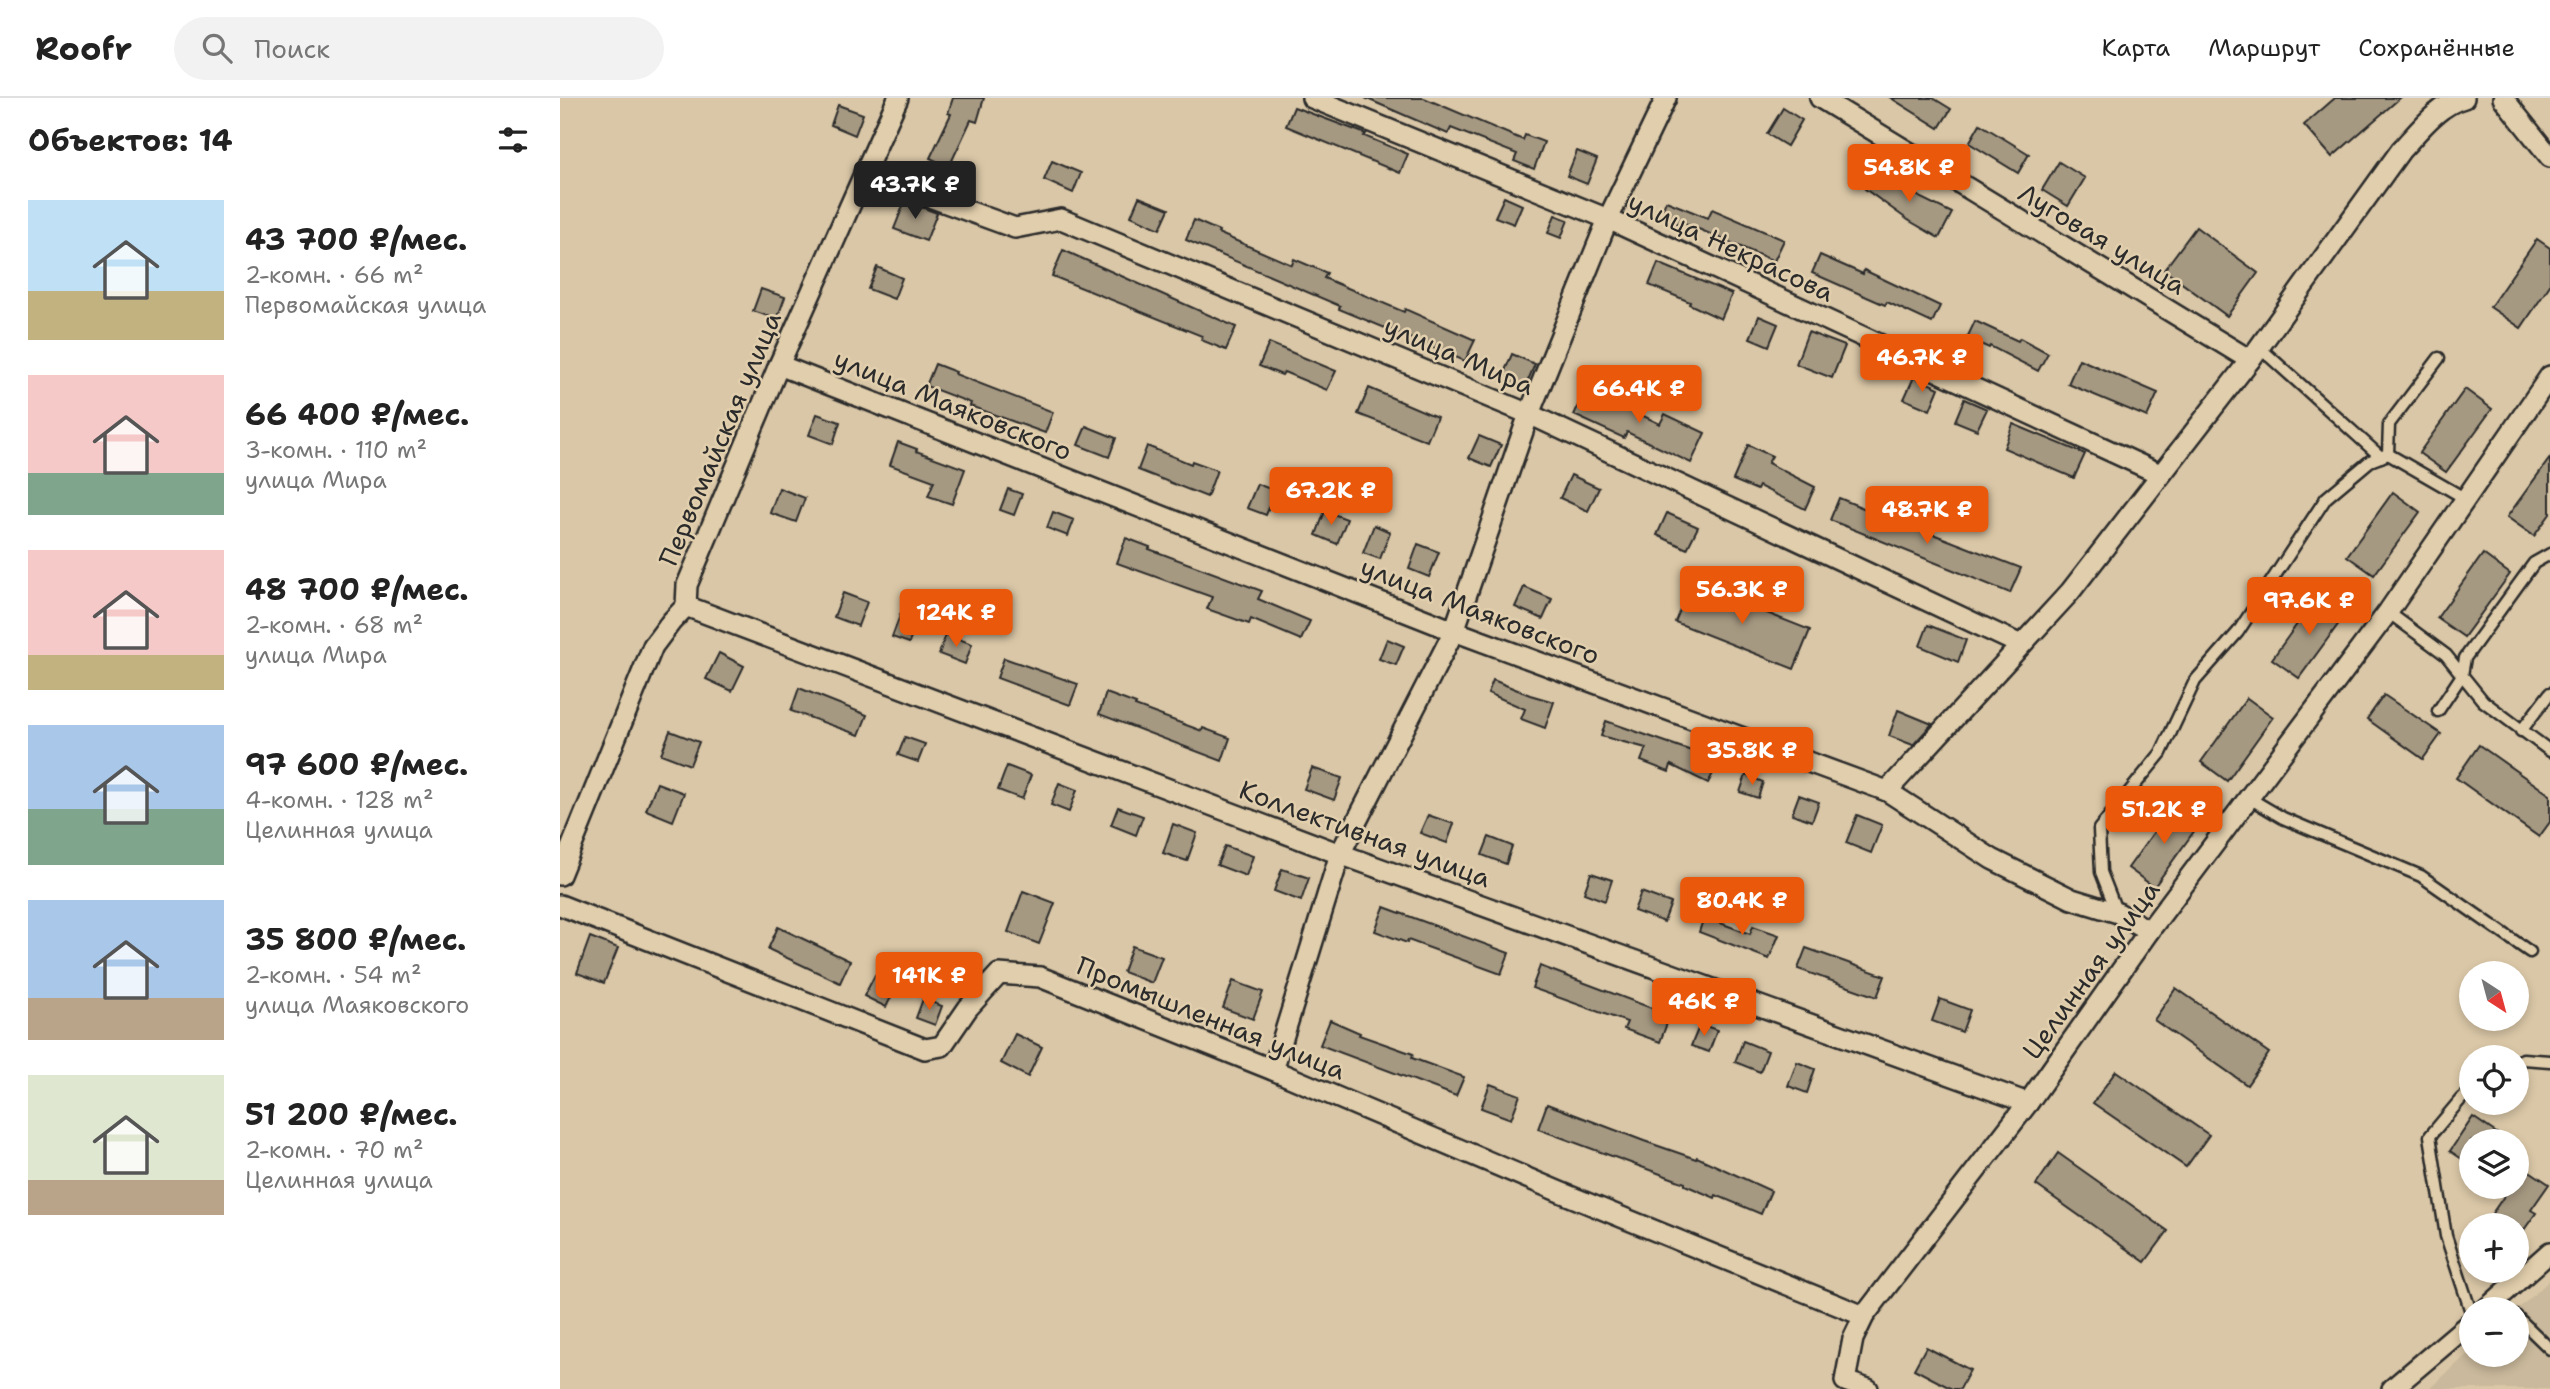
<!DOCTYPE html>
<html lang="ru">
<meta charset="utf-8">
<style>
body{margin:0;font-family:"Shantell Sans",sans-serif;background:#f2f2f2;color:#222;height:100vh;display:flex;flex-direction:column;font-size:26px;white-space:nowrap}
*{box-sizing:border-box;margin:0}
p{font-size:23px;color:#767676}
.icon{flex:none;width:38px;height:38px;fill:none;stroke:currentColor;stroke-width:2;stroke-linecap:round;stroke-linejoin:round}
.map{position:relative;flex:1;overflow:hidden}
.side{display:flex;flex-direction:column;background:#fff;width:560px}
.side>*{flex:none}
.needle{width:46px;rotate:144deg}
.tools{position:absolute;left:1899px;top:863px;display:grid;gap:14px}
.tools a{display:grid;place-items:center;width:70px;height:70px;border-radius:50%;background:#fff;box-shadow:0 4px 10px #0003;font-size:35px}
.price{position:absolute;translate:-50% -60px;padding:0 16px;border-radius:7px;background:#ea580c;color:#fff;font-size:23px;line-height:46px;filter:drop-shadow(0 2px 4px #0008)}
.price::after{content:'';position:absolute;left:50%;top:42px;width:21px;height:16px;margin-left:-10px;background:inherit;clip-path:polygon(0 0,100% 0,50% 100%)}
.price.active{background:#222;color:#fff}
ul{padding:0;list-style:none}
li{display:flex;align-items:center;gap:21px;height:175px;padding:0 28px}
li span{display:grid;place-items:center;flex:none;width:196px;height:140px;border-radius:0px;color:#555}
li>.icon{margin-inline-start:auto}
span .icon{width:84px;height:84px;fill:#fffc;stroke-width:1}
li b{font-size:30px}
h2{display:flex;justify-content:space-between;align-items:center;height:84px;padding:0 28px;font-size:30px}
header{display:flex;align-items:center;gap:42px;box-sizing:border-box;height:98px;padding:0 35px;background:#fff;border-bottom:2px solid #e0e0e0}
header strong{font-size:33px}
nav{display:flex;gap:38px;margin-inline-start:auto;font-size:24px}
.search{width:490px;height:63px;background:#f2f2f2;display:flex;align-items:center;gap:18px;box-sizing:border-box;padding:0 24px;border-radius:38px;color:#767676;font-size:26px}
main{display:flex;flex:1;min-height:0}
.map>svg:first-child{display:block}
</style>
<header>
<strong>Roofr</strong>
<div class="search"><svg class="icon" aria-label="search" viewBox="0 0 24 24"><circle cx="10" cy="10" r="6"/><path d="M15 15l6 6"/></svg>Поиск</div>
<nav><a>Карта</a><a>Маршрут</a><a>Сохранённые</a></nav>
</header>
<main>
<section class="side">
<h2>Объектов: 14<svg class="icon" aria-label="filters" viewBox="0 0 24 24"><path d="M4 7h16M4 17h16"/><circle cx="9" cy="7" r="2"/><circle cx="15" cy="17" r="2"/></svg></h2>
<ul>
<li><span style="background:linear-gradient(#bfe0f5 65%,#c2b280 0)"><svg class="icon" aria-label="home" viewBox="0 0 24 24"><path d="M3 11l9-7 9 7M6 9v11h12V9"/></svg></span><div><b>43 700 ₽/мес.</b><p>2-комн. · 66 m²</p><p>Первомайская улица</p></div></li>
<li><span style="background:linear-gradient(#f6c9c9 70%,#7fa58c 0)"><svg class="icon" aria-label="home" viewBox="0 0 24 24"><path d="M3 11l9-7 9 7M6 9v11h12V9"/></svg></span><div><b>66 400 ₽/мес.</b><p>3-комн. · 110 m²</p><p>улица Мира</p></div></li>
<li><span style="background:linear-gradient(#f6c9c9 75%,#c2b280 0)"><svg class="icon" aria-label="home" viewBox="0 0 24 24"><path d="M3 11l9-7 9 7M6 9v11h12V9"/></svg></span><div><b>48 700 ₽/мес.</b><p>2-комн. · 68 m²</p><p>улица Мира</p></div></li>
<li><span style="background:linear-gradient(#a9c7e8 60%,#7fa58c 0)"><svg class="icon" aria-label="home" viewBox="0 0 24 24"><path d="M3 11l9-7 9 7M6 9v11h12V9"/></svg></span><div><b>97 600 ₽/мес.</b><p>4-комн. · 128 m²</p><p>Целинная улица</p></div></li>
<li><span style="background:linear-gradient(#a9c7e8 70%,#b9a48a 0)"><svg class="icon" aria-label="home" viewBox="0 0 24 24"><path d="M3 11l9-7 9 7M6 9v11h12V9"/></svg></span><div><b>35 800 ₽/мес.</b><p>2-комн. · 54 m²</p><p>улица Маяковского</p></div></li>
<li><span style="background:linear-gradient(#dfe7d0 75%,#b9a48a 0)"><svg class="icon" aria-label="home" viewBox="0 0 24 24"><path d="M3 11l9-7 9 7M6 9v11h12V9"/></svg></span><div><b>51 200 ₽/мес.</b><p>2-комн. · 70 m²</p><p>Целинная улица</p></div></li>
</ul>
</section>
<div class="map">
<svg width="1990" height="1291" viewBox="0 0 1990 1291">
<rect width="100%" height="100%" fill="#dac7a7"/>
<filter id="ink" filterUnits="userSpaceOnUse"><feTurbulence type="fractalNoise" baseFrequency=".0143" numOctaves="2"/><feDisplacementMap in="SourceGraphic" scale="14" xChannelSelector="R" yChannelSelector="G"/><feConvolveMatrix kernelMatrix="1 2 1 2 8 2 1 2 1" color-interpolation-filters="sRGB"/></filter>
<g filter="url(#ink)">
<polygon fill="#cab99c" points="1990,1182 1990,1291 1869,1291 1911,1253 1911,1256 1956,1256 1957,1212"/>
<g fill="#a69982" stroke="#2b2b2b" stroke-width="2">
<polygon points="393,0 424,0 417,24 411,22 389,69 370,60 391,16 388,15"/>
<polygon points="805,0 864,0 963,42 965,37 984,44 974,71 954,63 957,56 891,30 888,36"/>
<polygon points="1331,0 1373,0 1391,11 1379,30"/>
<polygon points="1775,0 1840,0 1772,59 1744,27"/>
<polygon points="278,7 303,16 295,37 271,27"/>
<polygon points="734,9 806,36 804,38 848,56 840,75 726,28"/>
<polygon points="1223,10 1242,22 1227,48 1207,36"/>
<polygon points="1420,26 1469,56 1458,75 1409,45"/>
<polygon points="1017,53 1037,61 1027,86 1007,78"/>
<polygon points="492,63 521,75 513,95 484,82"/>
<polygon points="1499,64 1525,80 1508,108 1482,92"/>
<polygon points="1319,71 1361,100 1392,115 1379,140 1348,122 1305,91"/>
<polygon points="579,99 609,111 600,131 571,118"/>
<polygon points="944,99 962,107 954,126 935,119"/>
<polygon points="345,103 377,115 366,143 334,131"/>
<polygon points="1106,103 1148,120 1152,111 1224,142 1214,163 1122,124 1120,127 1100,118"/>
<polygon points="995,117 1008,122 1001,140 988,135"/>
<polygon points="634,122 659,133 658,135 732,167 734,161 767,175 764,180 844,214 845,211 915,242 905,263 779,211 780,208 626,142"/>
<polygon points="1636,129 1698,175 1667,218 1604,172"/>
<polygon points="1977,141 1990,150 1990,187 1961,230 1930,209"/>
<polygon points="503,152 676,229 666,252 641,242 642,238 492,178"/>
<polygon points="1260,157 1303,176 1304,172 1380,208 1372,225 1327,204 1325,207 1252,175"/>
<polygon points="1098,165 1172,196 1161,221 1129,206 1130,204 1089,187"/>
<polygon points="317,169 342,180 334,201 308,191"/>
<polygon points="201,191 225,199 217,221 193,213"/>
<polygon points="1199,218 1218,226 1209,248 1190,240"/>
<polygon points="1415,223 1458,243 1460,240 1488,255 1478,273 1430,248 1429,250 1407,240"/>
<polygon points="1248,234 1285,248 1272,280 1236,266"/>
<polygon points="709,245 776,273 767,292 724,274 722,277 699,268"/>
<polygon points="952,256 975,266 964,292 941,282"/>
<polygon points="1519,261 1598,295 1587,319 1508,286"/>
<polygon points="375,266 396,274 395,276 493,314 485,335 410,308 411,305 366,288"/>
<polygon points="1354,279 1379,290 1370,312 1344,301"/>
<polygon points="1028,286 1048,295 1046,300 1100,326 1105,316 1145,335 1131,365 1067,334 1064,340 1014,317"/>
<polygon points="809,290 877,319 867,343 798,316"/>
<polygon points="1905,291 1932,311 1886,374 1859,355"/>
<polygon points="1404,301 1427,311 1417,332 1395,323"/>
<polygon points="257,316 280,324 273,346 249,337"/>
<polygon points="1453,326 1525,356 1514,380 1444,350"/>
<polygon points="526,328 556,340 549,359 518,347"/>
<polygon points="919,338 941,347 931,369 909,360"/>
<polygon points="338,344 357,351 356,353 405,371 392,406 368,398 374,383 330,367"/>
<polygon points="1188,347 1212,358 1208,365 1255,389 1245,411 1199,388 1197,392 1173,382"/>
<polygon points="587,348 631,366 632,363 657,372 647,399 578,372"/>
<polygon points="1990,360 1990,416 1974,438 1947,419"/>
<polygon points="1011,377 1039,390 1028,413 1000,400"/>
<polygon points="697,386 716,393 706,417 687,410"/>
<polygon points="219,390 245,400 236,424 210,415"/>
<polygon points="448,391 462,396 454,417 440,412"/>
<polygon points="1833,394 1860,414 1814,477 1787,458"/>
<polygon points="1279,400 1325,419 1326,418 1461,470 1450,495 1270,422"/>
<polygon points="765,413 787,421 777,446 756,437"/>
<polygon points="493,414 514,422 508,438 487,430"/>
<polygon points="1107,415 1138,429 1127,451 1097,437"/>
<polygon points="814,427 830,434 820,461 803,455"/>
<polygon points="566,440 590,449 589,451 702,493 698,501 750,523 741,542 691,521 689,526 647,511 652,499 557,465"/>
<polygon points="858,446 879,454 869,479 849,471"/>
<polygon points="1923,456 1950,476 1904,539 1877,520"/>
<polygon points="1131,485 1250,532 1234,571 1115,524"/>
<polygon points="964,489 992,501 983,521 955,509"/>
<polygon points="283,495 307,504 298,528 274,519"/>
<polygon points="1758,497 1785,517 1739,580 1712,561"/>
<polygon points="341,515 358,521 349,545 332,539"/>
<polygon points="1368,527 1406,542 1398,564 1360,548"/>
<polygon points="386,536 412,546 405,566 379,556"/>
<polygon points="827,541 844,548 836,567 819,561"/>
<polygon points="159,555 184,568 172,593 146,581"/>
<polygon points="444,560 518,586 510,607 437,580"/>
<polygon points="933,582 970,597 994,604 985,630 961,621 965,611 928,595"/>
<polygon points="239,590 307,617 299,637 231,613"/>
<polygon points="546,595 576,606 575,608 642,633 643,630 670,640 662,663 539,616"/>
<polygon points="1824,597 1881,636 1863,661 1807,621"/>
<polygon points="1687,600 1713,619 1667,683 1641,664"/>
<polygon points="1338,612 1372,626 1353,647 1329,638"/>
<polygon points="1046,623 1140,656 1158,666 1148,685 1111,667 1109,674 1081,663 1086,650 1041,638"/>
<polygon points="110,633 139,644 130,667 101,656"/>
<polygon points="345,639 365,646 358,664 338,657"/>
<polygon points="1919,647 1990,697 1990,724 1979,739 1896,680"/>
<polygon points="447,668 471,677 462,701 438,692"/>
<polygon points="752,670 782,680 774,702 744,691"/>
<polygon points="1186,677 1203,684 1198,700 1180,694"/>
<polygon points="97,685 124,695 113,723 86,712"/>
<polygon points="499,685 517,692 509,714 491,707"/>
<polygon points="1239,697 1259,704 1252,723 1232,716"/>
<polygon points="1614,706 1640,725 1594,789 1568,770"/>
<polygon points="558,709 583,718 576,737 551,727"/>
<polygon points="868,717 894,726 887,745 860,735"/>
<polygon points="1297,717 1322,727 1311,755 1286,745"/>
<polygon points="613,726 637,735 627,763 603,755"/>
<polygon points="929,739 952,748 946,766 922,757"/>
<polygon points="665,748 693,758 686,778 657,767"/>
<polygon points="722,771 749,780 741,803 714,793"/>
<polygon points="1031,775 1052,782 1045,803 1024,795"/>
<polygon points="463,793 495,805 479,846 448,834"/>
<polygon points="1081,794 1111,805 1104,824 1074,813"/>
<polygon points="824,809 949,855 941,876 848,842 847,845 815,833"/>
<polygon points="1144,819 1190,836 1193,828 1219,837 1209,861 1139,834"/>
<polygon points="218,829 290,863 280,885 208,851"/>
<polygon points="30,839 58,850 44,885 17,875"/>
<polygon points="572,848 602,859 592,885 563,874"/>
<polygon points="1246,850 1325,878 1317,899 1238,871"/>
<polygon points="980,868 1110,917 1100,944 1064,931 1067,924 972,890"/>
<polygon points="315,877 337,888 326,909 304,898"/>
<polygon points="673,883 703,894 693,921 663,910"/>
<polygon points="1616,890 1709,955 1687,987 1594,922"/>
<polygon points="363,901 382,908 375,927 356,920"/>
<polygon points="1380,901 1410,912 1402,934 1372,923"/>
<polygon points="770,922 800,935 799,937 853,956 852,960 904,979 896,998 760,947"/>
<polygon points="1140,926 1157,932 1149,954 1131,948"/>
<polygon points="455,936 482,949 468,979 441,965"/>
<polygon points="1183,943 1208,953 1200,974 1175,964"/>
<polygon points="1237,964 1255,971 1247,995 1228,988"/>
<polygon points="1556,973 1649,1037 1626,1069 1533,1005"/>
<polygon points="930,986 960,997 951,1021 921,1010"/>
<polygon points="987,1006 1084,1043 1136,1061 1137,1059 1211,1093 1201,1116 1156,1097 1155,1100 1125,1087 1125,1085 978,1031"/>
<polygon points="1913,1019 1948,1043 1911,1043 1911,1067 1890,1053"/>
<polygon points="1498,1055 1608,1133 1585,1164 1476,1087"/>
<polygon points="1956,1064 1989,1086 1971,1112 1976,1115 1956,1143 1956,1127 1924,1127 1951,1088 1956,1088"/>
<polygon points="1366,1249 1410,1272 1400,1291 1392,1291 1354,1271"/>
</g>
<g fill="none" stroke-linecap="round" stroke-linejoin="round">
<g stroke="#2b2b2b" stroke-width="15">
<g id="lane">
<polyline points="1699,249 1821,359"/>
<polyline points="1828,356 1829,326 1879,260"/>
<polyline points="1828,514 1886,557 1923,603 1990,653"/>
<polyline points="1878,613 1902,577 1905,560 1974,465 1990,456"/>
<polyline points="1961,633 1990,595"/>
<polyline points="1689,700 1723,720 1861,778 1970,854"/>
<polyline points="1557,815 1541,774 1539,731 1601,655 1635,583 1678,534 1766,400 1810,363 1828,356 1906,401"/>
<polyline points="1956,964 1963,961 1990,963"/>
<polyline points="1911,992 1901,1001 1870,1038 1886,1138 1911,1214"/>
<polyline points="1956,1218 1990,1251"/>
</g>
</g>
<g stroke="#2b2b2b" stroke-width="24">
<g id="street">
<polyline points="752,0 1048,121 1600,376"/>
<polyline points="1260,0 1690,262"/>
<polyline points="1943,0 1990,59"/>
<polyline points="304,75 455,130 501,121 969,316 1459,546"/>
<polyline points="219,267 894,533 1327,693 1432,761 1512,801 1558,815 1589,833"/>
<polyline points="126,508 780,756 1468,1005"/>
<path d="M1327 693 1510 494 1690 262 1841 52C1859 33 1878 7 1904 0"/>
<polyline points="0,777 93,548 111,524 126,508 127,487 219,267 338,0"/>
<polyline points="0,807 365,951 382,948 408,910 439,876 480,879 713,972 1000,1094 1304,1218"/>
<polyline points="713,972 780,756 894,533 969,316 1048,121 1106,0"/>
<polyline points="1926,1211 1990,1154"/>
<polyline points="1308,1291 1285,1283 1293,1241 1304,1218 1468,1005 1589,833 1828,514 1990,278"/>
<polyline points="1832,1291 1911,1224"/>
</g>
</g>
<use href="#lane" stroke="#e1ceac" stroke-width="10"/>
<use href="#street" stroke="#e1ceac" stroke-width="19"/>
</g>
</g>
<g text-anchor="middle" stroke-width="5" stroke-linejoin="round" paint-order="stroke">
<g font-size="26" fill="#2b2b2b" stroke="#e1ceac">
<text transform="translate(1542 141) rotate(31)" y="9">Луговая улица</text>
<text transform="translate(1171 149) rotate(25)" y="9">улица Некрасова</text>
<text transform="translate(899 258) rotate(23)" y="9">улица Мира</text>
<text transform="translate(393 307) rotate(22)" y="9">улица Маяковского</text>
<text transform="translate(160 341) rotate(-67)" y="9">Первомайская улица</text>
<text transform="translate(920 513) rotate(21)" y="9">улица Маяковского</text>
<text transform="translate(805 736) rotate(20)" y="9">Коллективная улица</text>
<text transform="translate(1531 872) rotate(-54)" y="9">Целинная улица</text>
<text transform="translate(651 920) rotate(22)" y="9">Промышленная улица</text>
</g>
</g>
</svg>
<div class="tools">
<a><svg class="needle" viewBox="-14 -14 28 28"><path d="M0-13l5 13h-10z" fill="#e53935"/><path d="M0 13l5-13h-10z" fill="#767676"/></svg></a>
<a><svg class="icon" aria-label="locate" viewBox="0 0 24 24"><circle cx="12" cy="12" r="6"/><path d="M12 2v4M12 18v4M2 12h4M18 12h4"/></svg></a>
<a><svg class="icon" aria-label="layers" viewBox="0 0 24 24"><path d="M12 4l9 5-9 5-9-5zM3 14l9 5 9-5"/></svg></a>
<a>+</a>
<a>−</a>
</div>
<b class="price" style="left:1349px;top:106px">54.8K ₽</b>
<b class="price active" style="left:355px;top:123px">43.7K ₽</b>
<b class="price" style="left:1362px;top:296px">46.7K ₽</b>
<b class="price" style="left:1079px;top:327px">66.4K ₽</b>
<b class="price" style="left:771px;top:429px">67.2K ₽</b>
<b class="price" style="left:1367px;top:448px">48.7K ₽</b>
<b class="price" style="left:1182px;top:528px">56.3K ₽</b>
<b class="price" style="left:1749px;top:539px">97.6K ₽</b>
<b class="price" style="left:396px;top:551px">124K ₽</b>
<b class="price" style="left:1192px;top:689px">35.8K ₽</b>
<b class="price" style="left:1604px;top:748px">51.2K ₽</b>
<b class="price" style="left:1182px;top:839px">80.4K ₽</b>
<b class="price" style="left:369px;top:914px">141K ₽</b>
<b class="price" style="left:1144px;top:940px">46K ₽</b>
</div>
</main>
